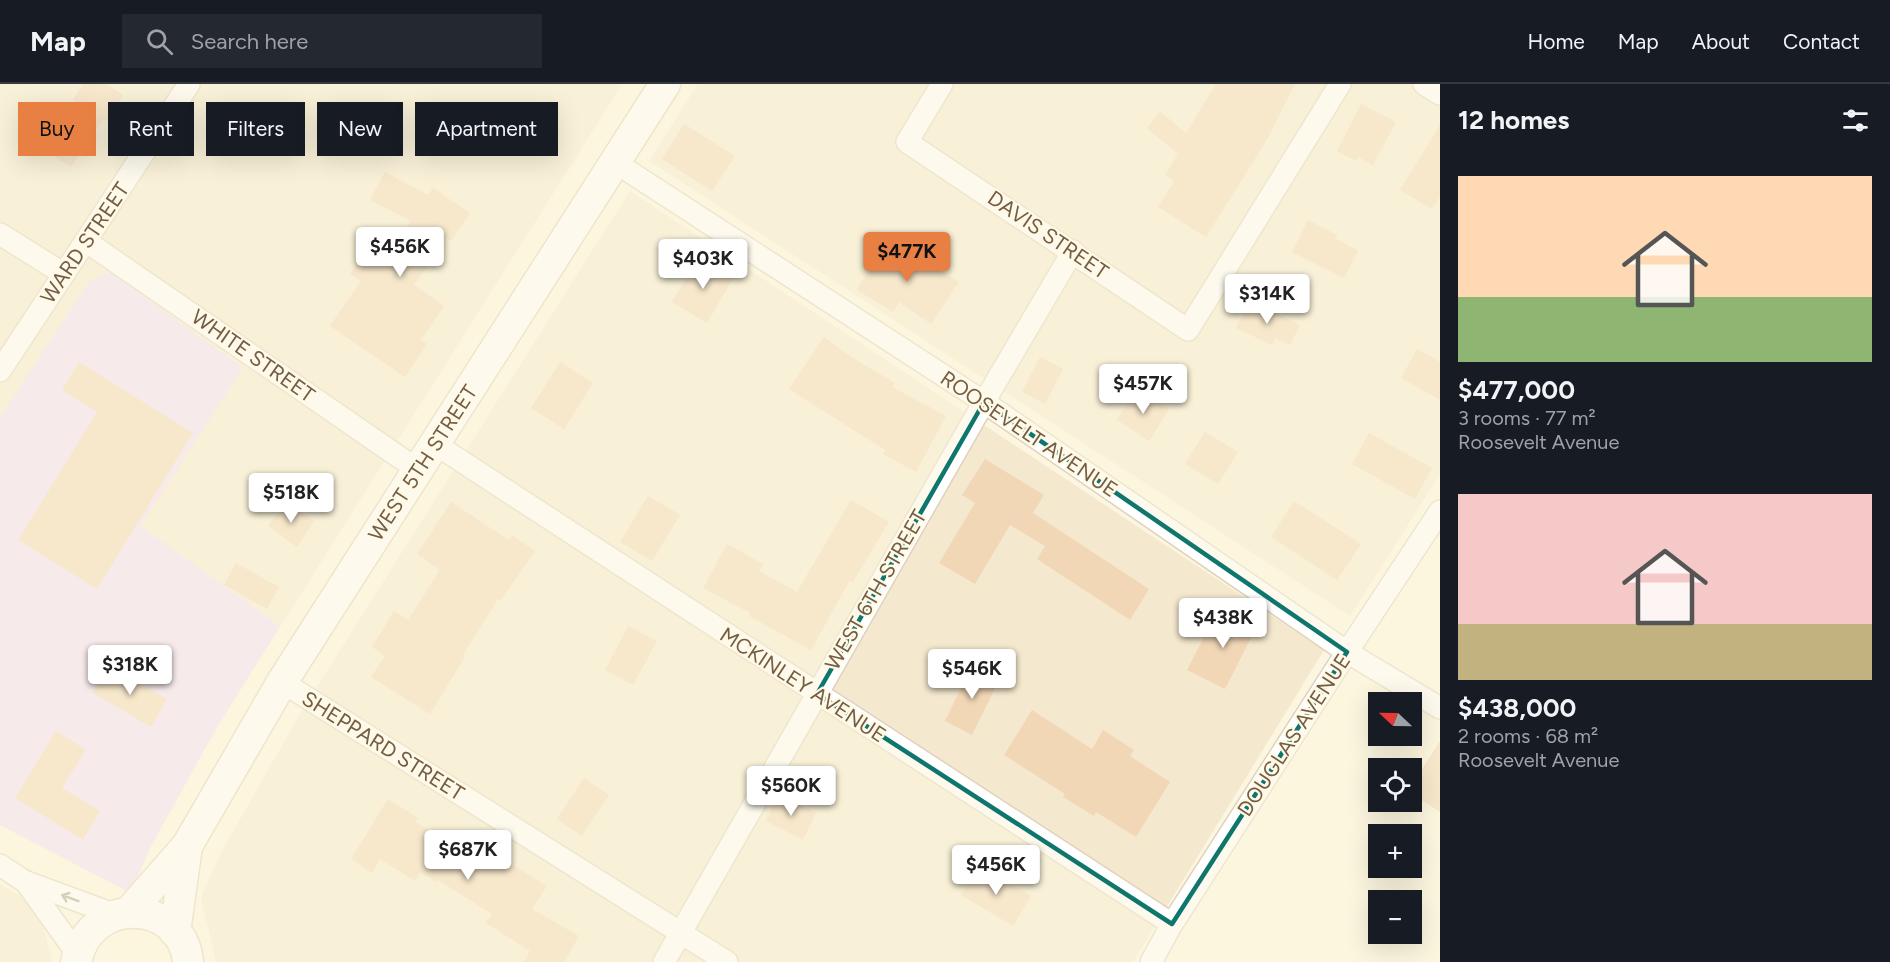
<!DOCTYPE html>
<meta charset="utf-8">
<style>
body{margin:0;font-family:Figtree,sans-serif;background:#242831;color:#f1f3f6;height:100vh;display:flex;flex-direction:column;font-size:22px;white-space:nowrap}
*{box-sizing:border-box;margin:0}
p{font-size:20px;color:#9ea1a6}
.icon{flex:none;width:33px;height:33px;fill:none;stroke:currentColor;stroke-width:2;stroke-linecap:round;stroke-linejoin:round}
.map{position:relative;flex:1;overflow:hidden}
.drawer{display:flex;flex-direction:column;background:#171b24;width:450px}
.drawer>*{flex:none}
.hud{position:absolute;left:18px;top:18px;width:570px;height:54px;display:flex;gap:12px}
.needle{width:39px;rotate:292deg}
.fabs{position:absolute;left:1368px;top:608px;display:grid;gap:12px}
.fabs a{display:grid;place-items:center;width:54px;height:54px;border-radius:0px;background:#171b24;box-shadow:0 6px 24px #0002;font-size:30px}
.price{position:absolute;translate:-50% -51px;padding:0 14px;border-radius:6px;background:#fff;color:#222;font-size:20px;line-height:39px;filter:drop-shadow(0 2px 3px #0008)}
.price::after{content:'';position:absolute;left:50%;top:36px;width:18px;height:14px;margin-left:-9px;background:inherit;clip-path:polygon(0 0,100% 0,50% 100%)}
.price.selected{background:#e88043;color:#111}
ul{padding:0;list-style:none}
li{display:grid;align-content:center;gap:12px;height:318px;padding:0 18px}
li span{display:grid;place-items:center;height:186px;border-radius:0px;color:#555}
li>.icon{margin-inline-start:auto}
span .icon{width:108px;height:108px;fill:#fffc;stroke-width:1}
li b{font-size:26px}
h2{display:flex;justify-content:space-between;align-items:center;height:72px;padding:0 18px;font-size:26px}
.chip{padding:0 21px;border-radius:0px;background:#171b24;box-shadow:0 6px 24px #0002;font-size:21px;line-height:54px}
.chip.selected{background:#e88043;color:#111}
header{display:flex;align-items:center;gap:36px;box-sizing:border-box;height:84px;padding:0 30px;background:#171b24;border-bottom:2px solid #363941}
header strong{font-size:28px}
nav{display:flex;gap:33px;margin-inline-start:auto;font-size:21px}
.search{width:420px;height:54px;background:#242831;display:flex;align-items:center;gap:15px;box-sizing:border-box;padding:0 21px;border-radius:0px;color:#9ea1a6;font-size:22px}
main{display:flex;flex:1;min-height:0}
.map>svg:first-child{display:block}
</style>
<header>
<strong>Map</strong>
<div class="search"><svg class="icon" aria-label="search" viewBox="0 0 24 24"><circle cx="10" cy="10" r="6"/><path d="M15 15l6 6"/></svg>Search here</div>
<nav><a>Home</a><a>Map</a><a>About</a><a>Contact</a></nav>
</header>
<main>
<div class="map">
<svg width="1440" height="878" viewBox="0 0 1440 878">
<rect width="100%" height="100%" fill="#fcf5df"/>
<g fill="#f4e8ce">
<polygon points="0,0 622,0 217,643 151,762 133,803 127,807 0,741"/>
<polygon points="698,0 1440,0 1440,390 1350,532 649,77"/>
<polygon points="630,107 1324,566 1133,878 216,878 201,813 221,769 300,630"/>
<polygon points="0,801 38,821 52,878 0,878"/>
</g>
<polygon fill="#f2dcf8" points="102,190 112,190 243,284 140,442 280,542 217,643 151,762 133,803 127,807 0,741 0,334 88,199"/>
<g fill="#f2d7b7">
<polygon points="83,0 106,0 123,11 107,37 103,35 71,83 43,65 75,17 73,16"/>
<polygon points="1216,0 1295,0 1268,54 1206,153 1158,123 1174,97 1165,91 1178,70 1147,44 1160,27 1186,49"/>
<polygon points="1361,20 1396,38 1373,81 1358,73 1356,77 1337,67"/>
<polygon points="684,40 735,72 712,107 662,75"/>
<polygon points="1440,41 1440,113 1432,125 1400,106"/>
<polygon points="385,88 428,111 433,104 470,129 451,157 446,153 414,201 444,222 421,256 427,260 405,293 330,242 361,197 350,190 362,172 378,183 411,137 370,116"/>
<polygon points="1308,136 1337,151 1335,154 1358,167 1344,194 1292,168"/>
<polygon points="887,155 959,198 931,240 899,218 893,228 857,206"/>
<polygon points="699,173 734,193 707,239 672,218"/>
<polygon points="1250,216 1300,241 1290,261 1275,254 1272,261 1236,244"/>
<polygon points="824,253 853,274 895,299 892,303 946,332 916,388 883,370 885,366 789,305"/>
<polygon points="1417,265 1440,278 1440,316 1401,294"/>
<polygon points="1040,273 1063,285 1045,320 1022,308"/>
<polygon points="79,278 193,349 97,505 18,456 97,328 62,306"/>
<polygon points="560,278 593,299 564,345 531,324"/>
<polygon points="1136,305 1169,325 1149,357 1117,336"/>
<polygon points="1205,348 1238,368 1218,400 1185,380"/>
<polygon points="1369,349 1432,384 1415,415 1352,380"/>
<polygon points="985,375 1044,411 1033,429 1149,505 1130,536 1037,475 1045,462 1010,441 975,500 939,479 975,419 962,411"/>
<polygon points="648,412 680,431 652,477 620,458"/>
<polygon points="851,416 889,438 853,498 850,496 811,566 749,532 750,529 703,504 727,460 763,480 759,487 797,508"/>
<polygon points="286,417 314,437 297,463 268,442"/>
<polygon points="1294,417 1361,460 1337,496 1271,453"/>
<polygon points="451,418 509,456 512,451 535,467 501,516 498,515 463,571 465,573 430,630 371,593 385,572 372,563 394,527 408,536 440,486 417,470"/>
<polygon points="236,479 279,503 267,525 224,501"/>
<polygon points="1226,524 1258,540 1225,605 1187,586 1206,549 1212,552"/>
<polygon points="628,542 657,557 633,601 605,586"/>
<polygon points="109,582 167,615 151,643 93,609"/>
<polygon points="972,582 999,596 972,651 945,637"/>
<polygon points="1032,626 1092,665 1103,646 1134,666 1130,672 1170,698 1136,753 1096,728 1094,732 1063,713 1065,710 1004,671"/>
<polygon points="56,647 86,666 62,704 100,727 83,756 15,714"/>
<polygon points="1440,657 1440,728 1412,710 1412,701"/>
<polygon points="584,694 609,711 582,752 557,735"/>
<polygon points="779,710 816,729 803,756 766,737"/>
<polygon points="388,715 418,734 415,738 478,776 485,764 547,802 532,825 579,852 564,878 524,878 530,867 486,839 492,830 438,796 437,798 420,788 415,797 380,775 372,789 351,775"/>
<polygon points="978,781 1031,812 1013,842 961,811"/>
</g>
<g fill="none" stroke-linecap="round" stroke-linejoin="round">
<g stroke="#e0d2bc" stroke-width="24">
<g id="minor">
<polyline points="942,0 907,58 1188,246 1340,0"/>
<polyline points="1424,0 1440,10"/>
<polyline points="616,79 984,318 1347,568 1440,624"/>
<polyline points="0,150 64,190"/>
<polyline points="87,158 418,386"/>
<polyline points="0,287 189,0"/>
<polyline points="435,360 1172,840"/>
<polyline points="282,598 727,878"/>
<polyline points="0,781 24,797 116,831"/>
<polyline points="25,797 78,871"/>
<polyline points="664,878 984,318 1073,167"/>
<polyline points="1151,878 1172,840 1347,568 1440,427"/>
</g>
</g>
<g stroke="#e2d1b6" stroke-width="33">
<g id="secondary">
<polyline points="129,828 187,762 282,598 665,0"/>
<polyline points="175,848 187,762"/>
<path d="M76 878C90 809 183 816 188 878"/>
</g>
</g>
<use href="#minor" stroke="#fff" stroke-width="21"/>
<use href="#secondary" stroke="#fff" stroke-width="30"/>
</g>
<defs><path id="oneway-shaft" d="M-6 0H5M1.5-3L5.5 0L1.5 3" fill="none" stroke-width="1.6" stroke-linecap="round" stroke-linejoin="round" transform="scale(1.5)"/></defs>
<use stroke="#aa9e91" href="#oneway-shaft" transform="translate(70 814) rotate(-160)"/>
<path d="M0 0H1440V878H0ZM984 318 1347 568 1172 840 817 610Z" fill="#fcf5df" fill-opacity=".55" fill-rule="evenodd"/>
<path fill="none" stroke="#0f766e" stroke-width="4.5" stroke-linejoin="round" d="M984 318 1347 568 1172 840 817 610Z"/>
<g text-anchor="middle" stroke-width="4.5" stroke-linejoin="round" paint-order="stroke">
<g font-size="21" fill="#725d47" stroke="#fff9e5">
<text transform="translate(1048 151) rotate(34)" y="7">DAVIS STREET</text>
<text transform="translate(85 159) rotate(-56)" y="7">WARD STREET</text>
<text transform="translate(253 272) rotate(35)" y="7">WHITE STREET</text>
<text transform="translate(1029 350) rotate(34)" y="7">ROOSEVELT AVENUE</text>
<text transform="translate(423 379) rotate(-57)" y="7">WEST 5TH STREET</text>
<text transform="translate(876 506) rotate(-60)" y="7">WEST 6TH STREET</text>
<text transform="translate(803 601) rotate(33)" y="7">MCKINLEY AVENUE</text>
<text transform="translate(1294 651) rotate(-57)" y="7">DOUGLAS AVENUE</text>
<text transform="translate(383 662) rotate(32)" y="7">SHEPPARD STREET</text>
</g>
</g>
</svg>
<div class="fabs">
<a><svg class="needle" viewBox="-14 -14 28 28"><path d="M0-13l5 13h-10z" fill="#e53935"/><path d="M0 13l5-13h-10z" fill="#9ea1a6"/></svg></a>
<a><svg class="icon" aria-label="locate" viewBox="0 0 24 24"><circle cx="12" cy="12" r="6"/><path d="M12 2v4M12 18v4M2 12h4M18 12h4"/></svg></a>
<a>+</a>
<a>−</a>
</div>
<b class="price" style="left:400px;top:194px">$456K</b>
<b class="price selected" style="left:907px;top:199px">$477K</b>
<b class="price" style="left:703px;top:206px">$403K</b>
<b class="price" style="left:1267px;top:241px">$314K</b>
<b class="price" style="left:1143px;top:331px">$457K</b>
<b class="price" style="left:291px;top:440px">$518K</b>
<b class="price" style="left:1223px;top:565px">$438K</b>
<b class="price" style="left:130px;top:612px">$318K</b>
<b class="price" style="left:972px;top:616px">$546K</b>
<b class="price" style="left:791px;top:733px">$560K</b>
<b class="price" style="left:468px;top:797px">$687K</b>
<b class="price" style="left:996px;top:812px">$456K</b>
<div class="hud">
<a class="chip selected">Buy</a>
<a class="chip">Rent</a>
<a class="chip">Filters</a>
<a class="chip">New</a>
<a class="chip">Apartment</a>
</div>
</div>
<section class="drawer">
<h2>12 homes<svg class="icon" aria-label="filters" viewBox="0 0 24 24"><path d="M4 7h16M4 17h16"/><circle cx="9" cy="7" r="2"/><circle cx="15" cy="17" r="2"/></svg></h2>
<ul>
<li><span style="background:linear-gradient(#ffd9b3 65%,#8fb573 0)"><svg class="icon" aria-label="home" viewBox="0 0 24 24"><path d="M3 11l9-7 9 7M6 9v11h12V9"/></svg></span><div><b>$477,000</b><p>3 rooms · 77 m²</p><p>Roosevelt Avenue</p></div></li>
<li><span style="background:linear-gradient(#f6c9c9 70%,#c2b280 0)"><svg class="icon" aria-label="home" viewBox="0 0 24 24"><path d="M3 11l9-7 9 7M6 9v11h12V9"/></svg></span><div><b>$438,000</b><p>2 rooms · 68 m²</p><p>Roosevelt Avenue</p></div></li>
</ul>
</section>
</main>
